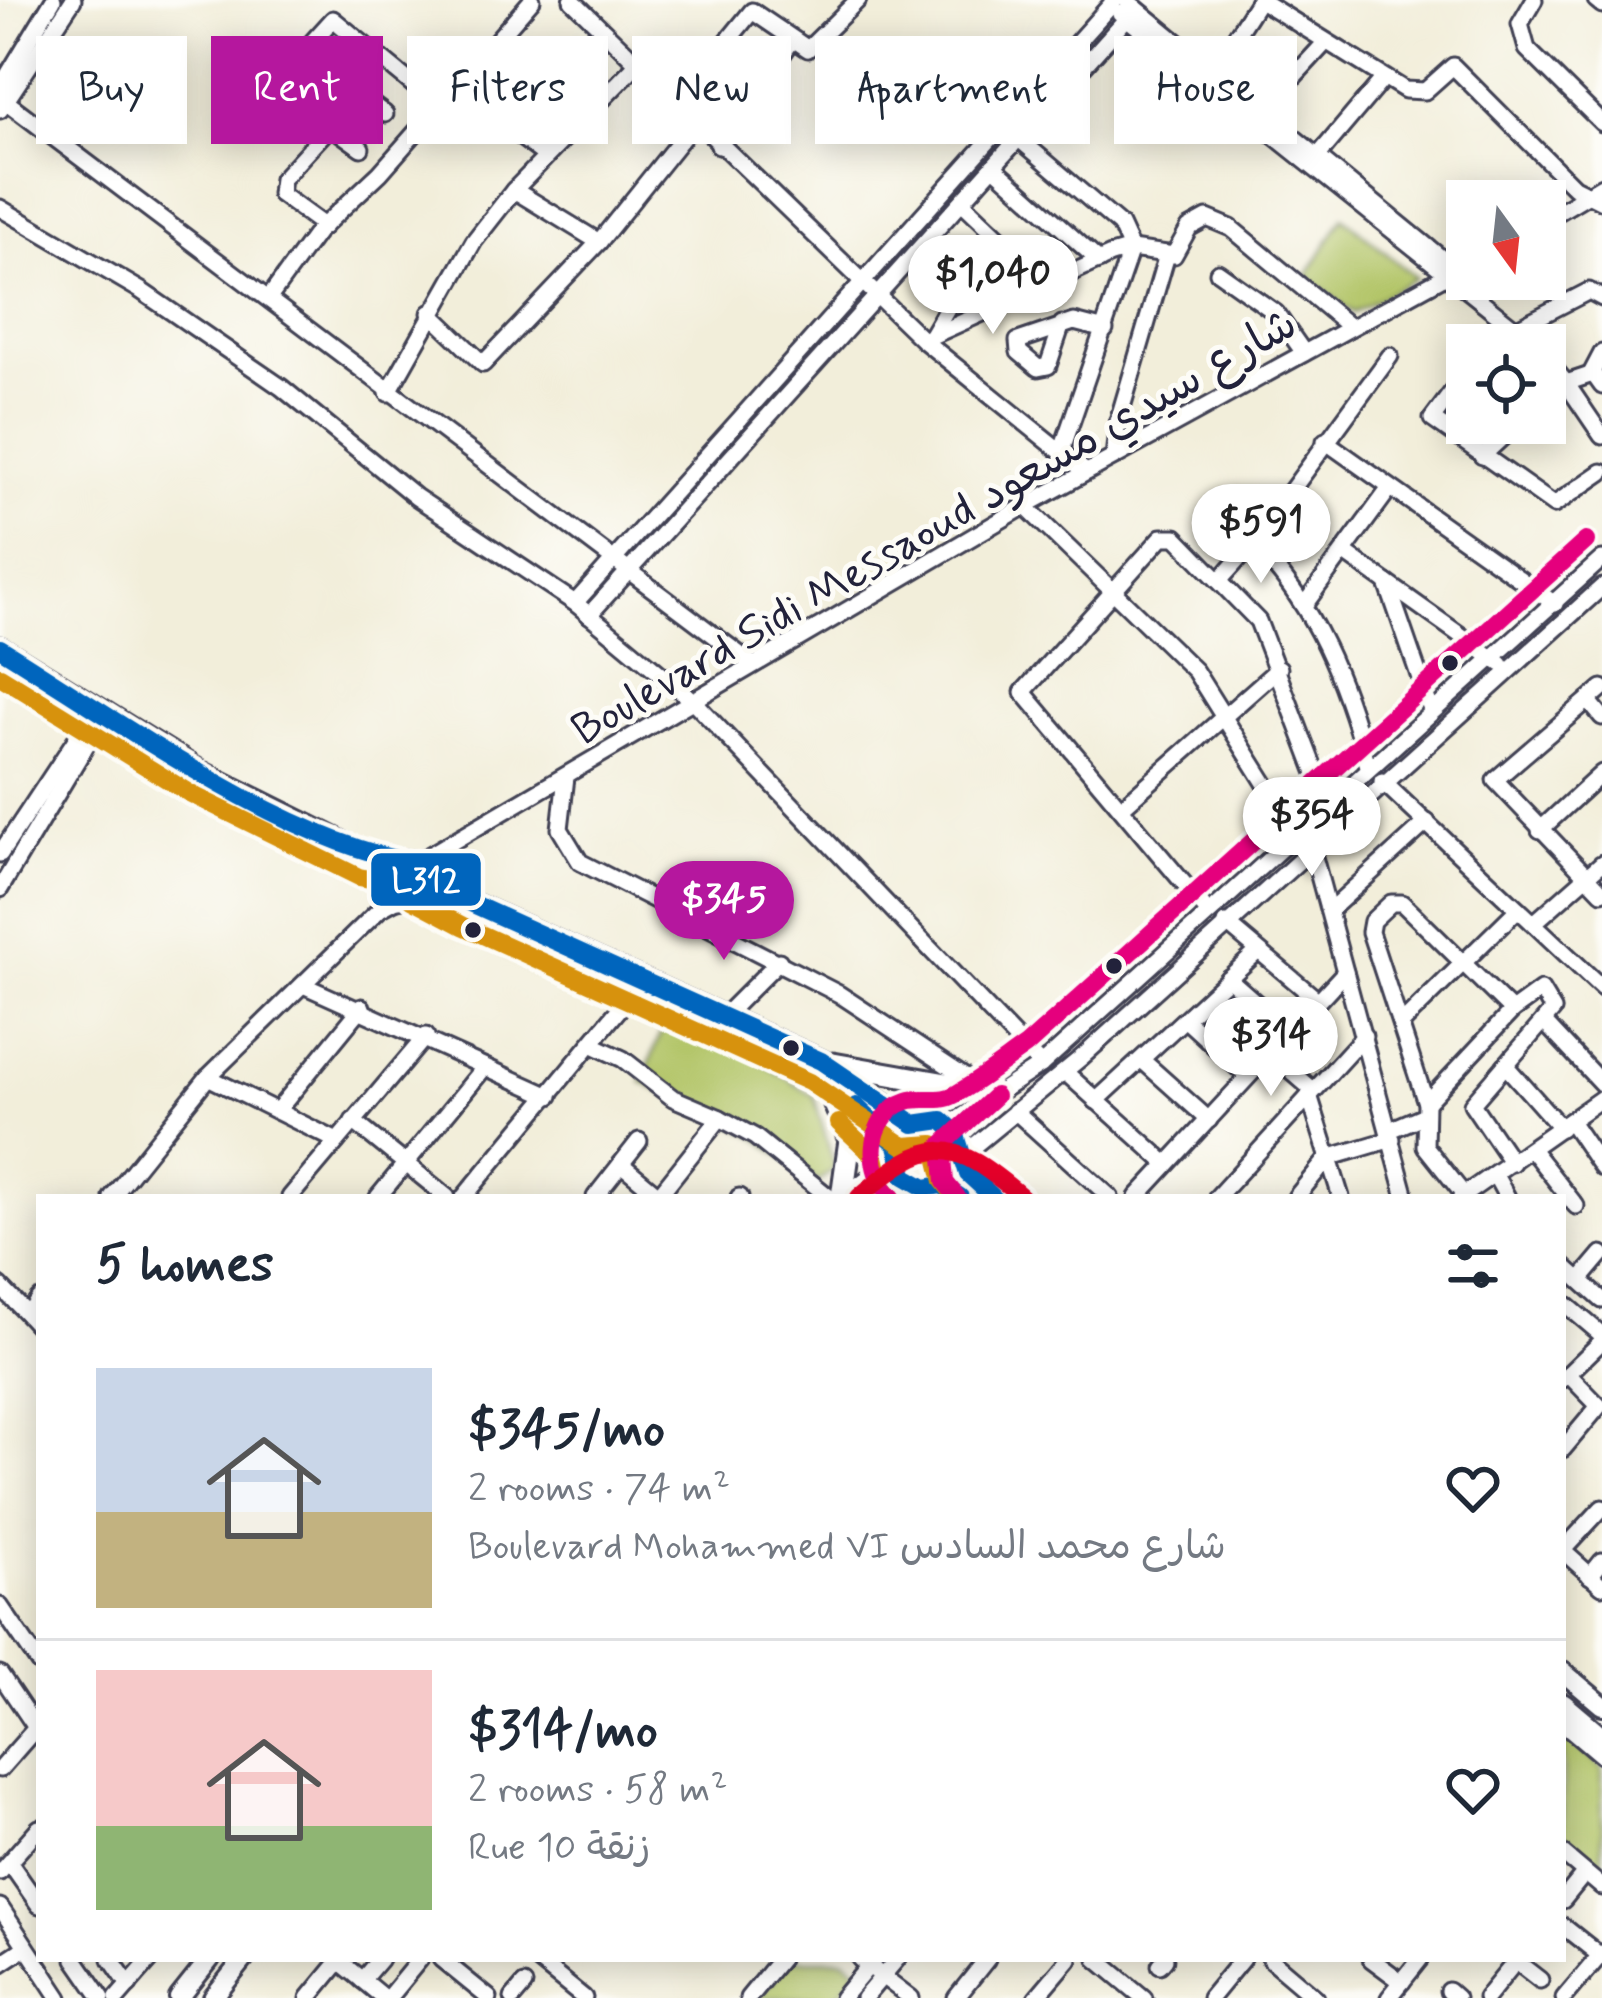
<!DOCTYPE html>
<meta charset="utf-8">
<style>
body{margin:0;font-family:Mynerve,"Playpen Sans Arabic",sans-serif;background:#f6f6f7;color:#1f2937;height:100vh;display:flex;flex-direction:column;font-size:45px;white-space:nowrap}
*{box-sizing:border-box;margin:0}
p{font-size:39px;color:#747a83}
.icon{flex:none;width:66px;height:66px;fill:none;stroke:currentColor;stroke-width:2;stroke-linecap:round;stroke-linejoin:round}
.map{position:relative;flex:1;overflow:hidden}
.side{position:absolute;left:36px;top:1194px;width:1530px;height:768px;display:flex;flex-direction:column;background:#fff;border-radius:0px;box-shadow:0 6px 30px #0003}
.side>*{flex:none}
.banner{position:absolute;left:36px;top:36px;width:1530px;height:108px;display:flex;gap:24px}
.needle{width:78px;rotate:165deg}
.tools{position:absolute;left:1446px;top:180px;display:grid;gap:24px}
.tools a{display:grid;place-items:center;width:120px;height:120px;border-radius:0px;background:#fff;box-shadow:0 6px 30px #0003;font-size:60px}
.price{position:absolute;translate:-50% -102px;padding:0 27px;border-radius:42px;background:#fff;color:#222;font-size:39px;line-height:78px;filter:drop-shadow(0 3px 6px #0008)}
.price::after{content:'';position:absolute;left:50%;top:72px;width:36px;height:27px;margin-left:-18px;background:inherit;clip-path:polygon(0 0,100% 0,50% 100%)}
.price.current{background:#b5179e;color:#fff}
ul{padding:0;list-style:none}
li{display:flex;align-items:center;gap:36px;height:300px;padding:0 60px}
li+li{border-top:3px solid #e0e1e3}
li span{display:grid;place-items:center;flex:none;width:336px;height:240px;border-radius:0px;color:#555}
li>.icon{margin-inline-start:auto}
span .icon{width:144px;height:144px;fill:#fffc;stroke-width:1}
li b{font-size:51px}
h2{display:flex;justify-content:space-between;align-items:center;height:144px;padding:0 60px;font-size:51px}
.chip{padding:0 42px;border-radius:0px;background:#fff;box-shadow:0 6px 30px #0003;font-size:42px;line-height:108px}
.chip.current{background:#b5179e;color:#fff}
.map>svg:first-child{display:block}
</style>
<div class="map">
<svg width="1602" height="1998" viewBox="0 0 1602 1998">
<rect width="100%" height="100%" fill="#fdfcf7"/>
<filter id="ink" filterUnits="userSpaceOnUse"><feTurbulence type="fractalNoise" baseFrequency=".00833" numOctaves="2"/><feDisplacementMap in="SourceGraphic" scale="24" xChannelSelector="R" yChannelSelector="G"/><feConvolveMatrix kernelMatrix="1 2 1 2 8 2 1 2 1" color-interpolation-filters="sRGB"/></filter>
<filter id="wash" filterUnits="userSpaceOnUse"><feTurbulence type="fractalNoise" baseFrequency=".004" numOctaves="4" result="noise"/><feDisplacementMap in="SourceGraphic" scale="48" xChannelSelector="R" yChannelSelector="G"/><feGaussianBlur stdDeviation="2.7" result="paint"/><feColorMatrix in="noise" values="0 0 0 0 0 0 0 0 0 0 0 0 0 0 0 0 0 1.4 0 .05"/><feComposite in="paint" operator="in"/></filter>
<g filter="url(#wash)">
<rect width="100%" height="100%" fill="#f2eeda"/>
<g fill="#b2c568" stroke="#6a7452" stroke-width="3">
<polygon points="1343,217 1416,278 1353,313 1307,276"/>
<polygon points="668,1015 742,1050 814,1096 835,1168 818,1182 754,1136 642,1082"/>
<polygon points="1563,1735 1602,1768 1602,1869 1563,1834"/>
<polygon points="791,1959 845,1959 859,1970 835,1998 758,1998"/>
</g>
</g>
<g filter="url(#ink)">
<g fill="none" stroke-linecap="round" stroke-linejoin="round">
<g stroke="#414153" stroke-width="21">
<g id="minor">
<polyline points="572,0 923,340 1086,472"/>
<polyline points="1126,0 1462,275"/>
<polyline points="1260,0 1405,90 1425,91 1453,66 1574,187 1602,201"/>
<polyline points="1534,0 1520,24 1527,49 1602,123"/>
<polyline points="1596,0 1602,5"/>
<polyline points="1120,13 1536,345"/>
<polyline points="313,66 288,117 320,136"/>
<polyline points="1212,73 1259,0"/>
<polyline points="0,88 53,0"/>
<polyline points="0,97 751,663"/>
<polyline points="677,103 752,11 808,49 858,0"/>
<polyline points="0,110 73,0"/>
<polyline points="1263,110 1324,44"/>
<polyline points="385,114 302,53 333,19 439,106"/>
<polyline points="499,121 546,156"/>
<polyline points="1018,138 1120,225 1131,249 1061,452"/>
<polyline points="719,146 791,42"/>
<polyline points="1317,157 1382,80"/>
<polyline points="993,166 1099,261"/>
<polyline points="514,190 599,242"/>
<polyline points="962,202 1049,285"/>
<polyline points="0,208 140,290 281,387 416,497 575,603 692,700 1041,1065"/>
<polyline points="1545,220 1602,186"/>
<polyline points="324,226 280,194 282,179 327,130 336,130 361,148"/>
<polyline points="1218,272 1276,313 1304,353"/>
<polyline points="269,298 317,232 380,173 532,0"/>
<polyline points="430,313 483,364 599,242 695,122"/>
<polyline points="1062,324 1048,366 1038,368 1019,352 1018,341 1074,322 1105,330"/>
<polyline points="931,336 966,276"/>
<polyline points="923,340 1111,255 1131,249 1174,255 1189,228 1207,218 1231,228 1350,327"/>
<polyline points="1498,345 1519,327 1589,291 1602,298"/>
<polyline points="1602,353 1592,372 1602,386"/>
<polyline points="1545,357 1566,383 1593,374"/>
<polyline points="1467,372 1432,419 1554,505 1602,472"/>
<polyline points="388,393 474,241 514,190 637,64"/>
<polyline points="1545,401 1566,383 1602,436"/>
<polyline points="1325,441 1555,604"/>
<polyline points="1482,456 1518,423"/>
<polyline points="1114,457 1118,421 1166,258"/>
<polyline points="1025,506 1195,671 1295,831 1311,846 1406,1197"/>
<path d="M1253 543C1316 605 1345 682 1368 766"/>
<polyline points="1345,553 1501,664"/>
<polyline points="1219,581 1253,543 1390,356"/>
<polyline points="1387,583 1431,710"/>
<polyline points="575,603 1115,0"/>
<polyline points="1305,604 1390,488"/>
<polyline points="589,615 1136,8"/>
<polyline points="1602,688 1495,780 1602,892"/>
<polyline points="1588,700 1602,717"/>
<polyline points="566,777 560,829 580,862 839,994 983,1089"/>
<polyline points="1382,781 1602,988"/>
<polyline points="1122,807 1279,668"/>
<polyline points="1540,830 1602,773"/>
<polyline points="0,854 88,721"/>
<polyline points="416,863 1025,506 1467,264"/>
<polyline points="0,889 97,727"/>
<polyline points="1207,911 1023,692 1162,537 1176,537 1258,621 1330,810"/>
<polyline points="1329,911 1427,822"/>
<polyline points="1226,923 1316,999"/>
<polyline points="1534,923 1602,863"/>
<polyline points="1228,978 1288,1031"/>
<polyline points="303,985 550,1096"/>
<polyline points="722,1018 779,961"/>
<polyline points="1187,1021 1247,1076"/>
<polyline points="1544,1022 1602,1084"/>
<polyline points="1402,1023 1518,909"/>
<polyline points="593,1045 623,1059 673,1098 720,1118"/>
<polyline points="1269,1052 1313,1090"/>
<polyline points="1143,1061 1209,1120"/>
<polyline points="1505,1065 1561,1128"/>
<polyline points="1065,1072 1167,1164"/>
<polyline points="208,1077 337,1141"/>
<polyline points="1309,1095 1341,1197"/>
<polyline points="1096,1101 1257,952"/>
<polyline points="1426,1103 1512,1011 1541,990 1553,1010 1472,1104 1512,1163"/>
<polyline points="277,1111 362,1007"/>
<polyline points="1015,1111 1110,1197"/>
<polyline points="353,1121 447,1197"/>
<polyline points="1570,1121 1602,1168"/>
<polyline points="949,1125 1041,1065 1602,559"/>
<polyline points="1390,1130 1425,1115"/>
<polyline points="1531,1149 1576,1206"/>
<polyline points="964,1154 1082,1057 1602,587"/>
<polyline points="621,1164 661,1197"/>
<polyline points="1495,1175 1507,1197"/>
<polyline points="659,1195 720,1118 755,1137 829,1197"/>
<polyline points="1464,1195 1425,1146 1426,1103 1370,932 1372,921 1391,903 1402,903 1512,1011"/>
<polyline points="112,1197 208,1077 380,909 400,898"/>
<polyline points="290,1197 426,1036"/>
<polyline points="378,1197 484,1068"/>
<polyline points="464,1197 630,996"/>
<polyline points="595,1197 639,1141"/>
<polyline points="739,1197 740,1197"/>
<polyline points="1137,1197 1345,972"/>
<polyline points="1217,1197 1364,1036"/>
<polyline points="1296,1197 1328,1158 1392,1139"/>
<polyline points="1461,1197 1602,1098"/>
<polyline points="1563,1265 1602,1300"/>
<polyline points="1580,1280 1602,1254"/>
<polyline points="0,1286 28,1315"/>
<polyline points="39,1299 28,1315 39,1327"/>
<polyline points="1563,1302 1602,1335"/>
<polyline points="1563,1379 1602,1341"/>
<polyline points="1563,1449 1599,1406 1568,1374"/>
<polyline points="1563,1550 1602,1508"/>
<polyline points="1563,1551 1602,1586"/>
<polyline points="1590,1576 1602,1561"/>
<polyline points="0,1606 39,1663"/>
<polyline points="0,1674 39,1732"/>
<polyline points="0,1769 36,1728"/>
<polyline points="1563,1854 1602,1887"/>
<polyline points="9,1862 39,1905"/>
<polyline points="0,1872 39,1828"/>
<polyline points="1563,1900 1585,1873"/>
<polyline points="0,1907 60,1998"/>
<polyline points="1563,1926 1602,1957"/>
<polyline points="75,1959 102,1998"/>
<polyline points="111,1959 129,1985"/>
<polyline points="441,1959 489,1998"/>
<polyline points="536,1959 584,1998"/>
<polyline points="860,1959 911,1998"/>
<polyline points="1097,1959 1144,1998"/>
<polyline points="1270,1959 1316,1998"/>
<polyline points="1371,1959 1402,1982"/>
<polyline points="1513,1959 1540,1980"/>
<polyline points="339,1961 384,1998"/>
<polyline points="0,1964 26,1947"/>
<polyline points="1160,1965 1165,1959"/>
<polyline points="362,1980 380,1959"/>
<polyline points="1448,1991 1456,1998"/>
<polyline points="117,1998 151,1959"/>
<polyline points="309,1998 341,1959"/>
<polyline points="388,1998 420,1959"/>
<polyline points="513,1998 524,1985"/>
<polyline points="748,1998 780,1959"/>
<polyline points="842,1998 873,1961"/>
<polyline points="864,1998 897,1959"/>
<polyline points="956,1998 987,1959"/>
<polyline points="1036,1998 1069,1959"/>
<polyline points="1210,1998 1242,1959"/>
<polyline points="1389,1998 1420,1959"/>
<polyline points="1486,1998 1516,1961"/>
<polyline points="1564,1998 1602,1953"/>
</g>
</g>
<g stroke="#414153" stroke-width="24">
<g id="major">
<polyline points="845,1197 896,1159"/>
<polyline points="879,1197 917,1186"/>
<polyline points="1563,1672 1602,1705"/>
<polyline points="1563,1721 1602,1754"/>
<polyline points="179,1998 210,1959"/>
<polyline points="213,1998 244,1959"/>
</g>
</g>
<g stroke="#414153" stroke-width="27">
<g id="highway">
<polyline points="0,648 200,772 367,855 416,863 425,879 473,904 821,1061 914,1124"/>
<polyline points="127,746 195,787 376,876 398,897 418,894 826,1084 897,1145"/>
<polyline points="833,1064 986,1091"/>
<polyline points="829,1090 850,1140 842,1197"/>
<circle cx="930" cy="1154" r="34"/>
<polyline points="962,1165 993,1197"/>
<polyline points="1563,1705 1602,1738"/>
</g>
</g>
<use href="#minor" stroke="#fff" stroke-width="15"/>
<use href="#major" stroke="#fff" stroke-width="18"/>
<use href="#highway" stroke="#fff" stroke-width="21"/>
<g stroke="#fdfcf7" stroke-width="27">
<g id="bus-1">
<path d="M0 648C115 719 285 842 416 863L425 879 473 904 821 1061 914 1124 942 1120 955 1132 968 1174 993 1197"/>
<polyline points="856,1106 897,1145 904,1176 925,1188 942,1185 960,1197"/>
</g>
</g>
<g stroke="#fdfcf7" stroke-width="27">
<g id="bus-2">
<polyline points="0,676 189,793 359,877 401,885 412,899 463,926 809,1082 904,1146 934,1144 943,1181 956,1197"/>
<polyline points="839,1123 875,1157 882,1186 892,1197"/>
</g>
</g>
<g stroke="#fdfcf7" stroke-width="27">
<g id="bus-3">
<path d="M892 1197C864 1172 867 1114 907 1101 922 1096 940 1103 954 1095 979 1081 1003 1062 1026 1046L1586 541"/>
<polyline points="957,1197 945,1182 942,1145 995,1096"/>
</g>
</g>
<g stroke="#fdfcf7" stroke-width="27">
<path id="bus-4" d="M859 1197C931 1135 950 1136 1022 1197"/>
</g>
<use href="#bus-1" stroke="#0065bd" stroke-width="18"/>
<use href="#bus-2" stroke="#d79209" stroke-width="18"/>
<use href="#bus-3" stroke="#e5007d" stroke-width="18"/>
<use href="#bus-4" stroke="#e4002b" stroke-width="18"/>
</g>
</g>
<g fill="#22223b" stroke="#fdfcf7" stroke-width="4.5">
<circle cx="1450" cy="663" r="10"/>
<circle cx="473" cy="930" r="10"/>
<circle cx="1114" cy="966" r="10"/>
<circle cx="791" cy="1048" r="10"/>
</g>
<g text-anchor="middle" stroke-width="10" stroke-linejoin="round" paint-order="stroke">
<g font-size="45" fill="#22223b" stroke="#fdfcf7">
<text transform="translate(933 525) rotate(-30)" y="16">Boulevard Sidi Messaoud شارع سيدي مسعود</text>
</g>
</g>
<rect stroke="#fdfcf7" stroke-width="4.5" x="369" y="851" width="114" height="57" rx="12" fill="#0065bd"/>
<g font-size="33" text-anchor="middle" font-weight="bold" fill="#fff">
<text x="426" y="891">L312</text>
</g>
</svg>
<div class="tools">
<a><svg class="needle" viewBox="-14 -14 28 28"><path d="M0-13l5 13h-10z" fill="#e53935"/><path d="M0 13l5-13h-10z" fill="#747a83"/></svg></a>
<a><svg class="icon" aria-label="locate" viewBox="0 0 24 24"><circle cx="12" cy="12" r="6"/><path d="M12 2v4M12 18v4M2 12h4M18 12h4"/></svg></a>
</div>
<b class="price" style="left:993px;top:337px">$1,040</b>
<b class="price" style="left:1261px;top:586px">$591</b>
<b class="price" style="left:1312px;top:879px">$354</b>
<b class="price current" style="left:724px;top:963px">$345</b>
<b class="price" style="left:1271px;top:1099px">$314</b>
<div class="banner">
<a class="chip">Buy</a>
<a class="chip current">Rent</a>
<a class="chip">Filters</a>
<a class="chip">New</a>
<a class="chip">Apartment</a>
<a class="chip">House</a>
</div>
<section class="side">
<h2>5 homes<svg class="icon" aria-label="filters" viewBox="0 0 24 24"><path d="M4 7h16M4 17h16"/><circle cx="9" cy="7" r="2"/><circle cx="15" cy="17" r="2"/></svg></h2>
<ul>
<li><span style="background:linear-gradient(#c9d6e8 60%,#c2b280 0)"><svg class="icon" aria-label="home" viewBox="0 0 24 24"><path d="M3 11l9-7 9 7M6 9v11h12V9"/></svg></span><div><b>$345/mo</b><p>2 rooms · 74 m²</p><p>Boulevard Mohammed VI شارع محمد السادس</p></div><svg class="icon" aria-label="heart" viewBox="0 0 24 24"><path d="M12 20l-8-8c-3-5 5-10 8-4 3-6 11-1 8 4z"/></svg></li>
<li><span style="background:linear-gradient(#f6c9c9 65%,#8fb573 0)"><svg class="icon" aria-label="home" viewBox="0 0 24 24"><path d="M3 11l9-7 9 7M6 9v11h12V9"/></svg></span><div><b>$314/mo</b><p>2 rooms · 58 m²</p><p>Rue 10 زنقة</p></div><svg class="icon" aria-label="heart" viewBox="0 0 24 24"><path d="M12 20l-8-8c-3-5 5-10 8-4 3-6 11-1 8 4z"/></svg></li>
</ul>
</section>
</div>
